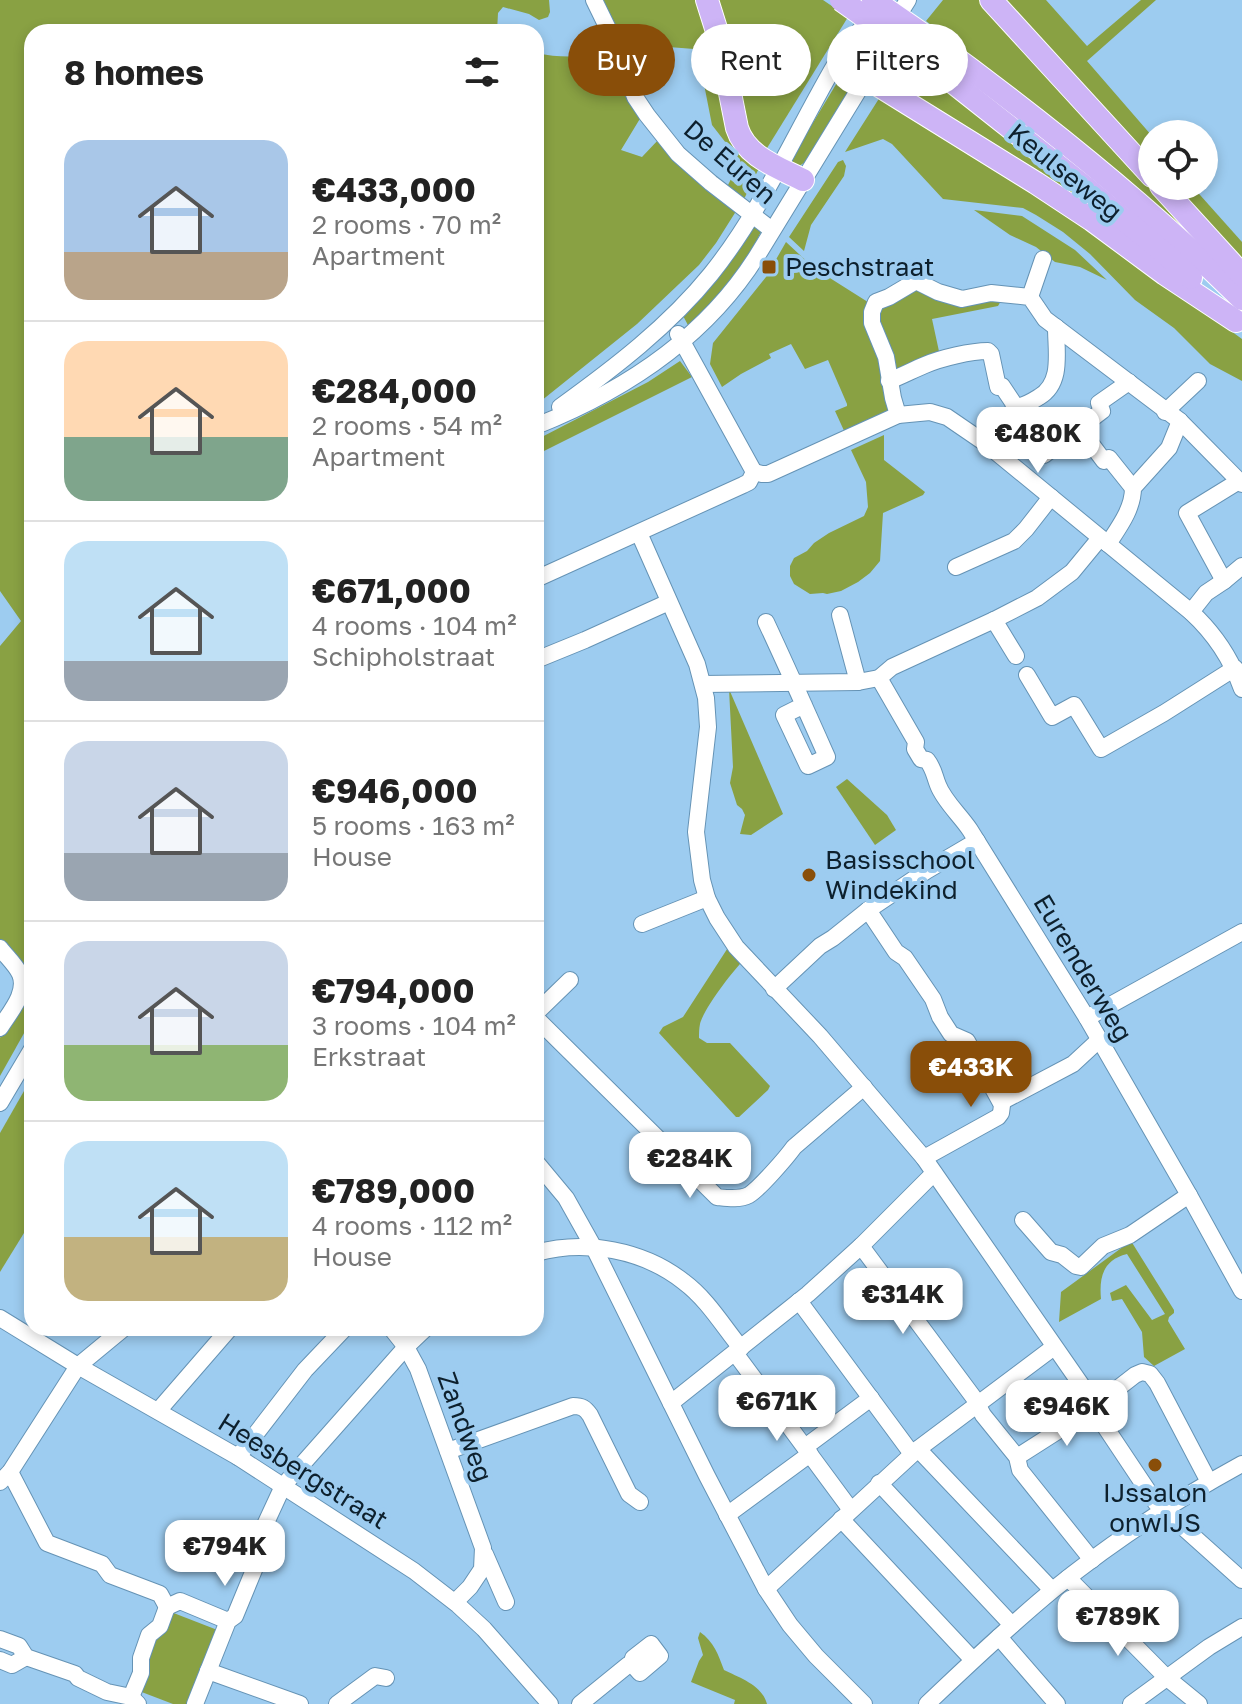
<!DOCTYPE html>
<meta charset="utf-8">
<style>
body{margin:0;font-family:"Golos Text",sans-serif;background:#f6f6f6;color:#222;height:100vh;display:flex;flex-direction:column;font-size:30px;white-space:nowrap}
*{box-sizing:border-box;margin:0}
p{font-size:26px;color:#767676}
.icon{flex:none;width:44px;height:44px;fill:none;stroke:currentColor;stroke-width:2;stroke-linecap:round;stroke-linejoin:round}
.map{position:relative;flex:1;overflow:hidden}
.drawer{position:absolute;left:24px;top:24px;width:520px;height:1312px;display:flex;flex-direction:column;background:#fff;border-radius:24px;box-shadow:0 4px 12px #0003}
.drawer>*{flex:none}
.guide{position:absolute;left:568px;top:24px;width:554px;height:72px;display:flex;gap:16px}
.fabs{position:absolute;left:1138px;top:120px;display:grid;gap:16px}
.fabs a{display:grid;place-items:center;width:80px;height:80px;border-radius:50%;background:#fff;box-shadow:0 4px 12px #0003;font-size:40px}
.price{position:absolute;translate:-50% -68px;padding:0 18px;border-radius:16px;background:#fff;color:#222;font-size:26px;line-height:52px;filter:drop-shadow(0 2px 4px #0008)}
.price::after{content:'';position:absolute;left:50%;top:48px;width:24px;height:18px;margin-left:-12px;background:inherit;clip-path:polygon(0 0,100% 0,50% 100%)}
.price.on{background:#894e09;color:#fff}
ul{padding:0;list-style:none}
li{display:flex;align-items:center;gap:24px;height:200px;padding:0 40px}
li+li{border-top:2px solid #e0e0e0}
li span{display:grid;place-items:center;flex:none;width:224px;height:160px;border-radius:24px;color:#555}
li>.icon{margin-inline-start:auto}
span .icon{width:96px;height:96px;fill:#fffc;stroke-width:1}
li b{font-size:34px}
h2{display:flex;justify-content:space-between;align-items:center;height:96px;padding:0 40px;font-size:34px}
.chip{padding:0 28px;border-radius:36px;background:#fff;box-shadow:0 4px 12px #0003;font-size:28px;line-height:72px}
.chip.on{background:#894e09;color:#fff}
.map>svg:first-child{display:block}
</style>
<div class="map">
<svg width="1242" height="1704" viewBox="0 0 1242 1704">
<rect width="100%" height="100%" fill="#9dccf0"/>
<g fill="#89a143">
<polygon points="0,0 549,0 550,12 548,17 539,20 529,14 503,7 498,13 497,32 32,32 32,990 28,988 32,977 31,972 0,939 0,646 21,621 0,591"/>
<path d="M600 0H701L761 164 745 197 716 243 699 265 637 324 536 405V53C564 59 588 57 616 50L641 117 621 150 642 157 659 139 721 194 728 185 740 161 712 125 702 74 709 68 707 50 643 45 621 46Z"/>
<polygon points="714,0 823,0 848,17 764,153 749,138"/>
<polygon points="943,0 987,0 1242,280 1026,98 926,21"/>
<polygon points="1005,0 1046,0 1087,46 1141,0 1156,0 1087,61 1152,136 1152,148 1144,148 1135,144"/>
<polygon points="902,54 1140,240 888,86"/>
<polygon points="844,71 859,80 805,162 798,167 791,165 793,156"/>
<polygon points="880,97 893,103 1115,247 1242,339 1242,381 1210,364 1174,328 1135,300 1090,254 1063,232 1036,215 1023,208 943,199 892,144 883,139 845,152"/>
<polygon points="843,160 846,166 844,176 811,225 804,251 789,237 838,162"/>
<polygon points="1172,186 1192,186 1242,242 1242,266"/>
<polygon points="974,210 1022,216 1075,250 1107,280 1080,267 1055,262 1036,247 1010,235"/>
<polygon points="756,223 763,228 748,257 729,284 689,327 681,312"/>
<polygon points="786,242 814,268 871,304 894,413 846,435 835,411 847,406 847,404 828,360 805,369 791,344 769,354 771,358 741,374 722,387 710,364 713,343 766,277"/>
<polygon points="919,287 1002,299 998,306 932,319 940,356 898,373 880,329 880,309"/>
<polygon points="680,361 692,377 536,455 536,440 648,382"/>
<polygon points="884,435 884,460 925,492 923,495 883,513 880,561 870,573 858,582 841,591 827,594 823,593 810,594 794,584 790,576 790,566 794,558 807,551 814,543 829,533 864,516 868,507 866,482 851,450"/>
<polygon points="729,689 783,814 751,835 740,834 745,815 742,809 737,805 730,783 733,767"/>
<polygon points="847,779 887,815 896,830 875,845 836,787"/>
<path d="M731 943 744 960C733 970 703 1010 700 1024 699 1029 699 1033 699 1038L707 1043H730L770 1086 768 1090 739 1117H736L659 1033 663 1027 683 1017Z"/>
<polygon points="24,997 32,1001 32,1019 0,1076 0,1038"/>
<polygon points="32,1077 32,1220 0,1272 0,1133"/>
<path d="M1131 1241 1174 1310V1313L1169 1317 1168 1321 1185 1349 1154 1366 1144 1357 1142 1332 1122 1299 1112 1301 1110 1293 1126 1285 1152 1320 1165 1314 1127 1254C1103 1260 1099 1277 1101 1299L1059 1322 1061 1292Z"/>
<polygon points="171,1612 220,1631 191,1704 173,1704 139,1691 154,1639"/>
<path d="M700 1632C714 1642 718 1654 724 1670 740 1678 762 1685 767 1704H734L735 1700 691 1682 699 1661 703 1655 698 1638Z"/>
</g>
<g fill="none" stroke-linecap="round" stroke-linejoin="round">
<g stroke="#6593b5" stroke-width="18">
<g id="minor">
<polyline points="594,0 613,39 635,97 647,115 678,154 711,183 772,230"/>
<polyline points="1030,297 1043,259"/>
<polyline points="678,334 754,472"/>
<path d="M889 381C902 376 913 370 925 365 941 358 971 351 988 351L991 354 998 387 1002 386 1016 407"/>
<path d="M560 407C614 368 669 326 711 274 760 213 793 138 832 70 844 49 861 30 875 10"/>
<polyline points="1165,412 1198,381"/>
<polyline points="898,415 893,398 886,357 872,323 872,312 876,302 889,297 916,281 938,292 962,299 991,293 1030,297 1045,319 1180,421 1242,484"/>
<path d="M1006 419C1013 426 1033 452 1038 454 1040 455 1042 455 1044 455L1102 411 1099 403 1129 382"/>
<path d="M536 426C624 391 706 337 757 256L866 78 879 46 908 0"/>
<polyline points="1080,429 1104,461 1109,458 1133,488"/>
<path d="M985 443 1016 407C1025 406 1031 402 1039 397 1063 383 1056 352 1056 327"/>
<path d="M754 472 762 474H768L898 415 930 412 947 417 985 443 1191 612C1215 634 1231 658 1242 689"/>
<polyline points="639,533 697,664 706,698 708,727 696,832 702,880 707,898 717,918 736,947 820,1036 924,1158 1089,1396 1098,1416 1156,1503 1242,1580"/>
<path d="M1108 544C1119 527 1133 509 1133 488L1169 448 1180 421"/>
<polyline points="956,567 1014,541 1026,529 1051,497"/>
<polyline points="536,579 743,485 749,482 754,472"/>
<polyline points="1224,581 1187,513 1239,481"/>
<polyline points="1191,612 1206,593 1224,581 1242,566"/>
<polyline points="840,615 858,682"/>
<polyline points="994,620 1016,656"/>
<path d="M766 622C787 667 807 712 827 757L808 766 784 715 804 705"/>
<polyline points="536,660 585,640 669,602"/>
<polyline points="1027,675 1052,717 1074,705 1101,749 1164,713 1235,668"/>
<path d="M879 678 916 742 915 749 921 759 927 760C934 769 934 775 938 785 944 801 960 815 970 830L1087 1018 1189 1195 1242 1291"/>
<polyline points="703,684 858,682 879,678 892,667 994,620 1037,598 1072,572 1100,538"/>
<polyline points="868,910 896,952 905,958 933,999 940,1017 951,1034 967,1041 1002,1105 1001,1113 998,1117 924,1158"/>
<polyline points="642,924 707,898"/>
<path d="M0 948C6 956 16 965 20 974 28 993 9 1013 0 1028"/>
<polyline points="774,989 820,946 833,938 868,910 926,871 977,841"/>
<polyline points="536,1013 570,980"/>
<path d="M536 1018 717 1197C727 1198 739 1200 749 1195 760 1188 786 1158 794 1147L864 1087"/>
<polyline points="1087,1018 1242,932"/>
<polyline points="1001,1102 1073,1064 1100,1039"/>
<polyline points="0,1103 32,1049"/>
<polyline points="536,1162 566,1198 594,1248 707,1476 766,1589 790,1625 816,1656 864,1704"/>
<polyline points="1023,1220 1051,1252 1062,1255 1076,1266 1081,1267 1103,1246 1130,1235 1189,1195"/>
<polyline points="861,1246 974,1398 983,1415 1017,1457 1020,1470 1092,1560"/>
<path d="M536 1253C585 1239 644 1250 684 1282 707 1299 723 1326 741 1348"/>
<polyline points="799,1301 912,1454"/>
<polyline points="0,1318 78,1366 238,1457 414,1571 458,1605 484,1629 550,1704"/>
<polyline points="391,1328 406,1347 418,1369 483,1548 482,1569 470,1587 455,1602"/>
<polyline points="735,1353 851,1510"/>
<polyline points="671,1403 808,1294 861,1246 934,1173"/>
<polyline points="158,1411 230,1328"/>
<polyline points="805,1447 871,1398"/>
<polyline points="918,1449 1052,1590"/>
<path d="M448 1451 573 1406C582 1406 585 1408 590 1415L629 1494 640 1502"/>
<polyline points="238,1457 305,1370 345,1328"/>
<polyline points="1017,1457 1086,1413 1135,1375 1142,1372 1150,1374 1157,1383 1209,1482"/>
<polyline points="10,1472 47,1543 102,1564 110,1575 160,1594 167,1607 180,1601 228,1621"/>
<polyline points="0,1482 10,1472 78,1366 124,1328"/>
<polyline points="879,1483 1012,1625"/>
<polyline points="727,1515 810,1454"/>
<polyline points="841,1519 973,1660"/>
<polyline points="485,1554 506,1602"/>
<polyline points="1068,1578 1166,1677 1199,1704"/>
<polyline points="766,1589 918,1449 1054,1347"/>
<polyline points="999,1637 1057,1704"/>
<polyline points="0,1639 19,1646 26,1657 75,1674 78,1678 107,1692 131,1697 138,1704"/>
<polyline points="0,1660 12,1665 26,1657"/>
<polyline points="208,1671 300,1704"/>
<polyline points="131,1697 141,1673 141,1658 149,1635 160,1626 167,1607"/>
<polyline points="195,1704 228,1621 235,1616 256,1565 252,1553 283,1486 406,1347 426,1328"/>
<polyline points="337,1704 375,1676 386,1678"/>
<polyline points="580,1704 628,1665 632,1664 633,1658 651,1644 660,1656 640,1673 632,1664"/>
<path d="M927 1704C968 1665 1010 1625 1054 1589 1112 1542 1176 1500 1242 1464"/>
<polyline points="1131,1704 1209,1647 1242,1627"/>
</g>
</g>
<g stroke="#fff" stroke-width="24">
<g id="highway">
<path d="M707 0 719 38 737 128C746 157 778 167 803 180"/>
<polyline points="991,0 1152,176"/>
<path d="M928 38C1037 117 1146 204 1242 299"/>
<path d="M854 39C849 52 848 60 857 72L1036 183 1092 220 1165 274 1236 321"/>
<polyline points="916,53 1084,186 1169,257 1191,278"/>
<polyline points="1161,186 1242,275"/>
</g>
</g>
<use href="#minor" stroke="#fff" stroke-width="16"/>
<use href="#highway" stroke="#cdb4f6" stroke-width="22"/>
<g stroke="#fff" stroke-width="24" stroke-linecap="butt">
<g id="highway-bridge">
<polyline points="841,0 916,53"/>
<polyline points="873,0 928,38"/>
</g>
</g>
<use href="#highway-bridge" stroke="#cdb4f6" stroke-width="22"/>
</g>
<g fill="#894e09" stroke="#9dccf0" stroke-width="3">
<rect x="761" y="259" width="16" height="16" rx="4"/>
<circle cx="809" cy="875" r="8"/>
<circle cx="1155" cy="1465" r="8"/>
</g>
<g text-anchor="middle" stroke-width="8" stroke-linejoin="round" paint-order="stroke">
<g font-size="26" fill="#0d202d" stroke="#9dccf0">
<text transform="translate(730 162) rotate(41)" y="9">De Euren</text>
<text transform="translate(1065 172) rotate(39)" y="9">Keulseweg</text>
<text transform="translate(1083 968) rotate(59)" y="9">Eurenderweg</text>
<text transform="translate(465 1427) rotate(70)" y="9">Zandweg</text>
<text transform="translate(303 1471) rotate(32)" y="9">Heesbergstraat</text>
</g>
<g font-size="26" fill="#0d202d" stroke="#9dccf0" text-anchor="start">
<text x="785" y="276">Peschstraat</text>
<text x="825" y="869">Basisschool<tspan x="825" dy="30">Windekind</tspan></text>
<text x="1155" y="1502" text-anchor="middle">IJssalon<tspan x="1155" dy="30">onwIJS</tspan></text>
</g>
</g>
</svg>
<div class="fabs">
<a><svg class="icon" aria-label="locate" viewBox="0 0 24 24"><circle cx="12" cy="12" r="6"/><path d="M12 2v4M12 18v4M2 12h4M18 12h4"/></svg></a>
</div>
<b class="price" style="left:1038px;top:475px">€480K</b>
<b class="price on" style="left:971px;top:1109px">€433K</b>
<b class="price" style="left:690px;top:1200px">€284K</b>
<b class="price" style="left:903px;top:1336px">€314K</b>
<b class="price" style="left:777px;top:1443px">€671K</b>
<b class="price" style="left:1067px;top:1448px">€946K</b>
<b class="price" style="left:225px;top:1588px">€794K</b>
<b class="price" style="left:1118px;top:1658px">€789K</b>
<div class="guide">
<a class="chip on">Buy</a>
<a class="chip">Rent</a>
<a class="chip">Filters</a>
</div>
<section class="drawer">
<h2>8 homes<svg class="icon" aria-label="filters" viewBox="0 0 24 24"><path d="M4 7h16M4 17h16"/><circle cx="9" cy="7" r="2"/><circle cx="15" cy="17" r="2"/></svg></h2>
<ul>
<li><span style="background:linear-gradient(#a9c7e8 70%,#b9a48a 0)"><svg class="icon" aria-label="home" viewBox="0 0 24 24"><path d="M3 11l9-7 9 7M6 9v11h12V9"/></svg></span><div><b>€433,000</b><p>2 rooms · 70 m²</p><p>Apartment</p></div></li>
<li><span style="background:linear-gradient(#ffd9b3 60%,#7fa58c 0)"><svg class="icon" aria-label="home" viewBox="0 0 24 24"><path d="M3 11l9-7 9 7M6 9v11h12V9"/></svg></span><div><b>€284,000</b><p>2 rooms · 54 m²</p><p>Apartment</p></div></li>
<li><span style="background:linear-gradient(#bfe0f5 75%,#9aa5b1 0)"><svg class="icon" aria-label="home" viewBox="0 0 24 24"><path d="M3 11l9-7 9 7M6 9v11h12V9"/></svg></span><div><b>€671,000</b><p>4 rooms · 104 m²</p><p>Schipholstraat</p></div></li>
<li><span style="background:linear-gradient(#c9d6e8 70%,#9aa5b1 0)"><svg class="icon" aria-label="home" viewBox="0 0 24 24"><path d="M3 11l9-7 9 7M6 9v11h12V9"/></svg></span><div><b>€946,000</b><p>5 rooms · 163 m²</p><p>House</p></div></li>
<li><span style="background:linear-gradient(#c9d6e8 65%,#8fb573 0)"><svg class="icon" aria-label="home" viewBox="0 0 24 24"><path d="M3 11l9-7 9 7M6 9v11h12V9"/></svg></span><div><b>€794,000</b><p>3 rooms · 104 m²</p><p>Erkstraat</p></div></li>
<li><span style="background:linear-gradient(#bfe0f5 60%,#c2b280 0)"><svg class="icon" aria-label="home" viewBox="0 0 24 24"><path d="M3 11l9-7 9 7M6 9v11h12V9"/></svg></span><div><b>€789,000</b><p>4 rooms · 112 m²</p><p>House</p></div></li>
</ul>
</section>
</div>
